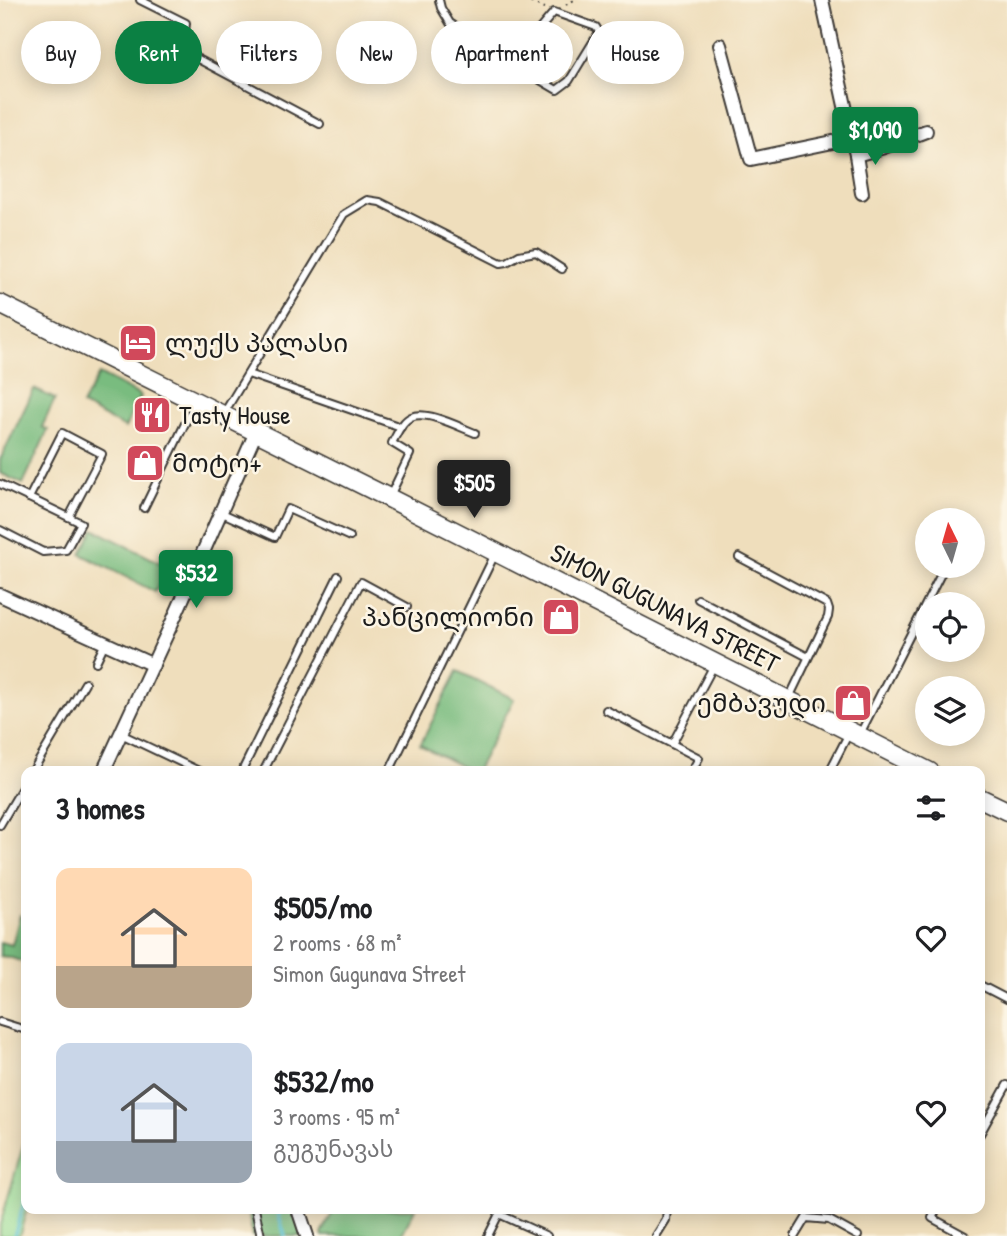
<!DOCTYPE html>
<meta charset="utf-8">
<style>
body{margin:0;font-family:"Patrick Hand","Noto Sans Georgian",sans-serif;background:#f2f2f2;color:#202124;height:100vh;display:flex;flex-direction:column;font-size:26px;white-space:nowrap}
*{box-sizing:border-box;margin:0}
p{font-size:23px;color:#757577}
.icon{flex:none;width:38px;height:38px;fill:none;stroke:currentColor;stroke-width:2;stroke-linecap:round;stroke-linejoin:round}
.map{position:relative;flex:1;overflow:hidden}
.sheet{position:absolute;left:21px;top:766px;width:964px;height:448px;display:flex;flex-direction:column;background:#fff;border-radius:14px;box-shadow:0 4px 18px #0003}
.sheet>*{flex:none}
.guide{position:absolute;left:21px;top:21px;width:966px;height:63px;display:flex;gap:14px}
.needle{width:46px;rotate:355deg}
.buttons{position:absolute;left:915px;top:508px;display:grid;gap:14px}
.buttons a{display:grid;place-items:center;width:70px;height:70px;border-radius:50%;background:#fff;box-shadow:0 4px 18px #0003;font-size:35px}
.price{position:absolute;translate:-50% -60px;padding:0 16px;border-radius:7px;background:#0b8043;color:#fff;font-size:23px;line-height:46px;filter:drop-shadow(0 2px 4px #0008)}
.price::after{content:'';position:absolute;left:50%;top:42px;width:21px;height:16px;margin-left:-10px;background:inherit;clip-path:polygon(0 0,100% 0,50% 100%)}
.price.selected{background:#222;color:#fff}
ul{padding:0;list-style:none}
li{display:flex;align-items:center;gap:21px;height:175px;padding:0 35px}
li span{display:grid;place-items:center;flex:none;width:196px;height:140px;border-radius:14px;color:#555}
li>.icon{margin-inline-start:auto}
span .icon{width:84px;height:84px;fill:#fffc;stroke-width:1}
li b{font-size:30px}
h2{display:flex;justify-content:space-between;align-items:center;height:84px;padding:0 35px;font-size:30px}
.tag{padding:0 24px;border-radius:32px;background:#fff;box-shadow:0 4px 18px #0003;font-size:24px;line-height:63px}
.tag.selected{background:#0b8043;color:#fff}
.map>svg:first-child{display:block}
</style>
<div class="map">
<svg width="1007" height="1236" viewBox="0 0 1007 1236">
<rect width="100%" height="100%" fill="#fcf5e5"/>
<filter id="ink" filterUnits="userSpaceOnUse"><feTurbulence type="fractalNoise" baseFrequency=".0143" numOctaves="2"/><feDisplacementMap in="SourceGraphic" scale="14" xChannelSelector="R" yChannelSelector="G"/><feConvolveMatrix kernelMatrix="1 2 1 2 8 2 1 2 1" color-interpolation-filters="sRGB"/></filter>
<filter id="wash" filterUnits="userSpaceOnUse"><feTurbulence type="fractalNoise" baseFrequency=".00686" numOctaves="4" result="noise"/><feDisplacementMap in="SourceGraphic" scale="28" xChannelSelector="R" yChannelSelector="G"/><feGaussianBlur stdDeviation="1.57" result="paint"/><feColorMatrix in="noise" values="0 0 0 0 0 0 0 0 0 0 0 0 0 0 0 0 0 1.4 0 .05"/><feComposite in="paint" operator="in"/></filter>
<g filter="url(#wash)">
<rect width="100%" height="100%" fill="#efdebc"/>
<polygon fill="#97dd96" stroke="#5a7c59" stroke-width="2" points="26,1136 27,1209 19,1236 0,1236 0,1225"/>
<g fill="#79bc7f" stroke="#4a6c4e" stroke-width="2">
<polygon points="99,374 141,396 125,428 82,405"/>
<polygon points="34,389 55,399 42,427 48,430 23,484 0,473 0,460"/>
<polygon points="94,529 168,567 155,592 81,554"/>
<polygon points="458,671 514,699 476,772 472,772 420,745"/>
<polygon points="20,915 26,920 26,963 9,957 0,956 0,942 12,945"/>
<polygon points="248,1209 293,1209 302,1236 252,1236"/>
<polygon points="334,1209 415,1209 401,1236 323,1236 322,1234"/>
</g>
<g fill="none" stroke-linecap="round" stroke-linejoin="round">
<g stroke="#58c1d4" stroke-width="3.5">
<polyline points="277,1209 285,1236"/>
<polyline points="14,1236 26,1196"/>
</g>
</g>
</g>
<g filter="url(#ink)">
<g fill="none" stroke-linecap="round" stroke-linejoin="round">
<g stroke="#3c3934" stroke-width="10">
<g id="lane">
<polyline points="140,0 186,23 183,51 320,124"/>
<polyline points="439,0 441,8 450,23 511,63 557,90 569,81 599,32 596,27 554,12 511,63"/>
<polyline points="248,374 401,427"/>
<polyline points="224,413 344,214 367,200 380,202 501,263 507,262 519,255 536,252 562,269"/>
<polyline points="0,484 81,523 66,550 43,552 0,530"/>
<path d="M390 496 410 454 392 443C397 434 402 421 411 417 427 410 459 427 475 433"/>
<polyline points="29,498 62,433 102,454 69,517"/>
<polyline points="144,508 195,403"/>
<polyline points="220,512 275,537 288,509 350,537"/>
<polyline points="739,557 827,604 829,610 828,617 789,698"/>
<polyline points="698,599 808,657"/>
<polyline points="96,662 105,643"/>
<polyline points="606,710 672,744"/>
<polyline points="121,734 201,772"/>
<polyline points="860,734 944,568"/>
<polyline points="242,771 338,576"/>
<polyline points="32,772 85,683"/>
<polyline points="263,772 361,582 407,607"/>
<polyline points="389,772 495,554"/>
<polyline points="691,772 699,758 672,744 714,665"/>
<polyline points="829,772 849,733"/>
<polyline points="0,825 26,781"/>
<polyline points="980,985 1007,999"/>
<polyline points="0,1022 26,1030"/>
<polyline points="980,1134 1007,1085"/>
<polyline points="255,1209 261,1236"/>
<polyline points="937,1209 932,1218 965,1236"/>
<polyline points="488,1236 499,1214 547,1236"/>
<polyline points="656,1236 666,1220 667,1209"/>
<polyline points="795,1236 806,1218 829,1220 858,1236"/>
</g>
</g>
<g stroke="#3c3934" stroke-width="16">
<g id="street">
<polyline points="720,45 751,159 852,138 822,0"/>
<polyline points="852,138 856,155 884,147 926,131"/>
<polyline points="856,155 862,193"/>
<polyline points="0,595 153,665"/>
<polyline points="103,772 171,625 256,432"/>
<polyline points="298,1209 307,1236"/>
</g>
</g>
<g stroke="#3c3934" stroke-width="21">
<g id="secondary">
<polyline points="0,304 389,498 930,772"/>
<polyline points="980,798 1007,811"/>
</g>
</g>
<g stroke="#3c3934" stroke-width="2" stroke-dasharray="2 5" stroke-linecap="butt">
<polyline points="524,0 545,8"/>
<polyline points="566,5 574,0"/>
</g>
<use href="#lane" stroke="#fff" stroke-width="6"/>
<use href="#street" stroke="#fff" stroke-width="12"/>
<use href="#secondary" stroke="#fff" stroke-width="18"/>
</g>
</g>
<defs>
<g id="hotel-square" transform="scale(2.0125)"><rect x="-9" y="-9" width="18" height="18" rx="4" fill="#d1495b" stroke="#fcf5e5"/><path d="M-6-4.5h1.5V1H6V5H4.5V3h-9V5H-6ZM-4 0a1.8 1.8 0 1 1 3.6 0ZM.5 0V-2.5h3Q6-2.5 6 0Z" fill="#fff"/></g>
<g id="restaurant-square" transform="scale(2.0125)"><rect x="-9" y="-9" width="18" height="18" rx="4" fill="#d1495b" stroke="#fcf5e5"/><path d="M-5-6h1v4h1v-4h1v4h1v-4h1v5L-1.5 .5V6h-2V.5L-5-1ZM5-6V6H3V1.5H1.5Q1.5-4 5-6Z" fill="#fff"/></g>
<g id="shop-square" transform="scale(2.0125)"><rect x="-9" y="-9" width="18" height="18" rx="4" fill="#d1495b" stroke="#fcf5e5"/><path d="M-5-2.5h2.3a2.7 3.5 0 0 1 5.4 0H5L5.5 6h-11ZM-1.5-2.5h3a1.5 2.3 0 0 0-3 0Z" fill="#fff"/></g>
</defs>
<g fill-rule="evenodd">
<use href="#hotel-square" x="138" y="343"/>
<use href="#restaurant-square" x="152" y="415"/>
<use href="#shop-square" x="145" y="463"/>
<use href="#shop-square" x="561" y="617"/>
<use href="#shop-square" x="853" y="703"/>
</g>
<g text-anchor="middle" stroke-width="5" stroke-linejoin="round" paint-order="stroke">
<g font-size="26" fill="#1c1c1c" stroke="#fcf5e5" text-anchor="start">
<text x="165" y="352">ლუქს პალასი</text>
<text x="179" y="424">Tasty House</text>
<text x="172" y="472">მოტო+</text>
<text x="534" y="626" text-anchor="end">პანცილიონი</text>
<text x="826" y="712" text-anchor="end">ემბავუდი</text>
</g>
<g font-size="26" fill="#1c1c1c" stroke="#fcf5e5">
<text transform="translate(665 608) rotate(27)" y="9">SIMON GUGUNAVA STREET</text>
</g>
</g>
</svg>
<div class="buttons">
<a><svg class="needle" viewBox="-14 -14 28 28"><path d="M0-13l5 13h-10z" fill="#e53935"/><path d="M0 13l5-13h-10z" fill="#757577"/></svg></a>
<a><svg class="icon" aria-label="locate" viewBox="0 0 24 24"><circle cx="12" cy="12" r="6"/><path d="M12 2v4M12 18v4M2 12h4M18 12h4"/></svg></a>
<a><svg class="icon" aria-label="layers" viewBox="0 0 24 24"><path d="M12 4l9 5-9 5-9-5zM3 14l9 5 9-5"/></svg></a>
</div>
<b class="price" style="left:875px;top:167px">$1,090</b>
<b class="price selected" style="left:474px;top:520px">$505</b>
<b class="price" style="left:196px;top:610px">$532</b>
<div class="guide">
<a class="tag">Buy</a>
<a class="tag selected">Rent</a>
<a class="tag">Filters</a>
<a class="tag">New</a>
<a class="tag">Apartment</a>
<a class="tag">House</a>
</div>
<section class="sheet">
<h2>3 homes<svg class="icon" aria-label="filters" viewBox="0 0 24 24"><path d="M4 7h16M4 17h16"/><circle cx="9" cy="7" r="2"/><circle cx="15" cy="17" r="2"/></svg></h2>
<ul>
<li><span style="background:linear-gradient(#ffd9b3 70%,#b9a48a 0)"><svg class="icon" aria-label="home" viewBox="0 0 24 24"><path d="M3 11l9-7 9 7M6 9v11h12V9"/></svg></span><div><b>$505/mo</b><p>2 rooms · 68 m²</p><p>Simon Gugunava Street</p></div><svg class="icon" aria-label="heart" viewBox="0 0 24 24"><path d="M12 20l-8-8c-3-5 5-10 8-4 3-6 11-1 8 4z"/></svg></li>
<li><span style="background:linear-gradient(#c9d6e8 70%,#9aa5b1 0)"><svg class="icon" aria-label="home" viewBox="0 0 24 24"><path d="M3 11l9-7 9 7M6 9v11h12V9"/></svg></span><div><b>$532/mo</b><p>3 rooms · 95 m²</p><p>გუგუნავას</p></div><svg class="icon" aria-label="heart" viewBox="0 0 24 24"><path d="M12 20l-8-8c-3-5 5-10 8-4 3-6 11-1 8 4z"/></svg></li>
</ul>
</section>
</div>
